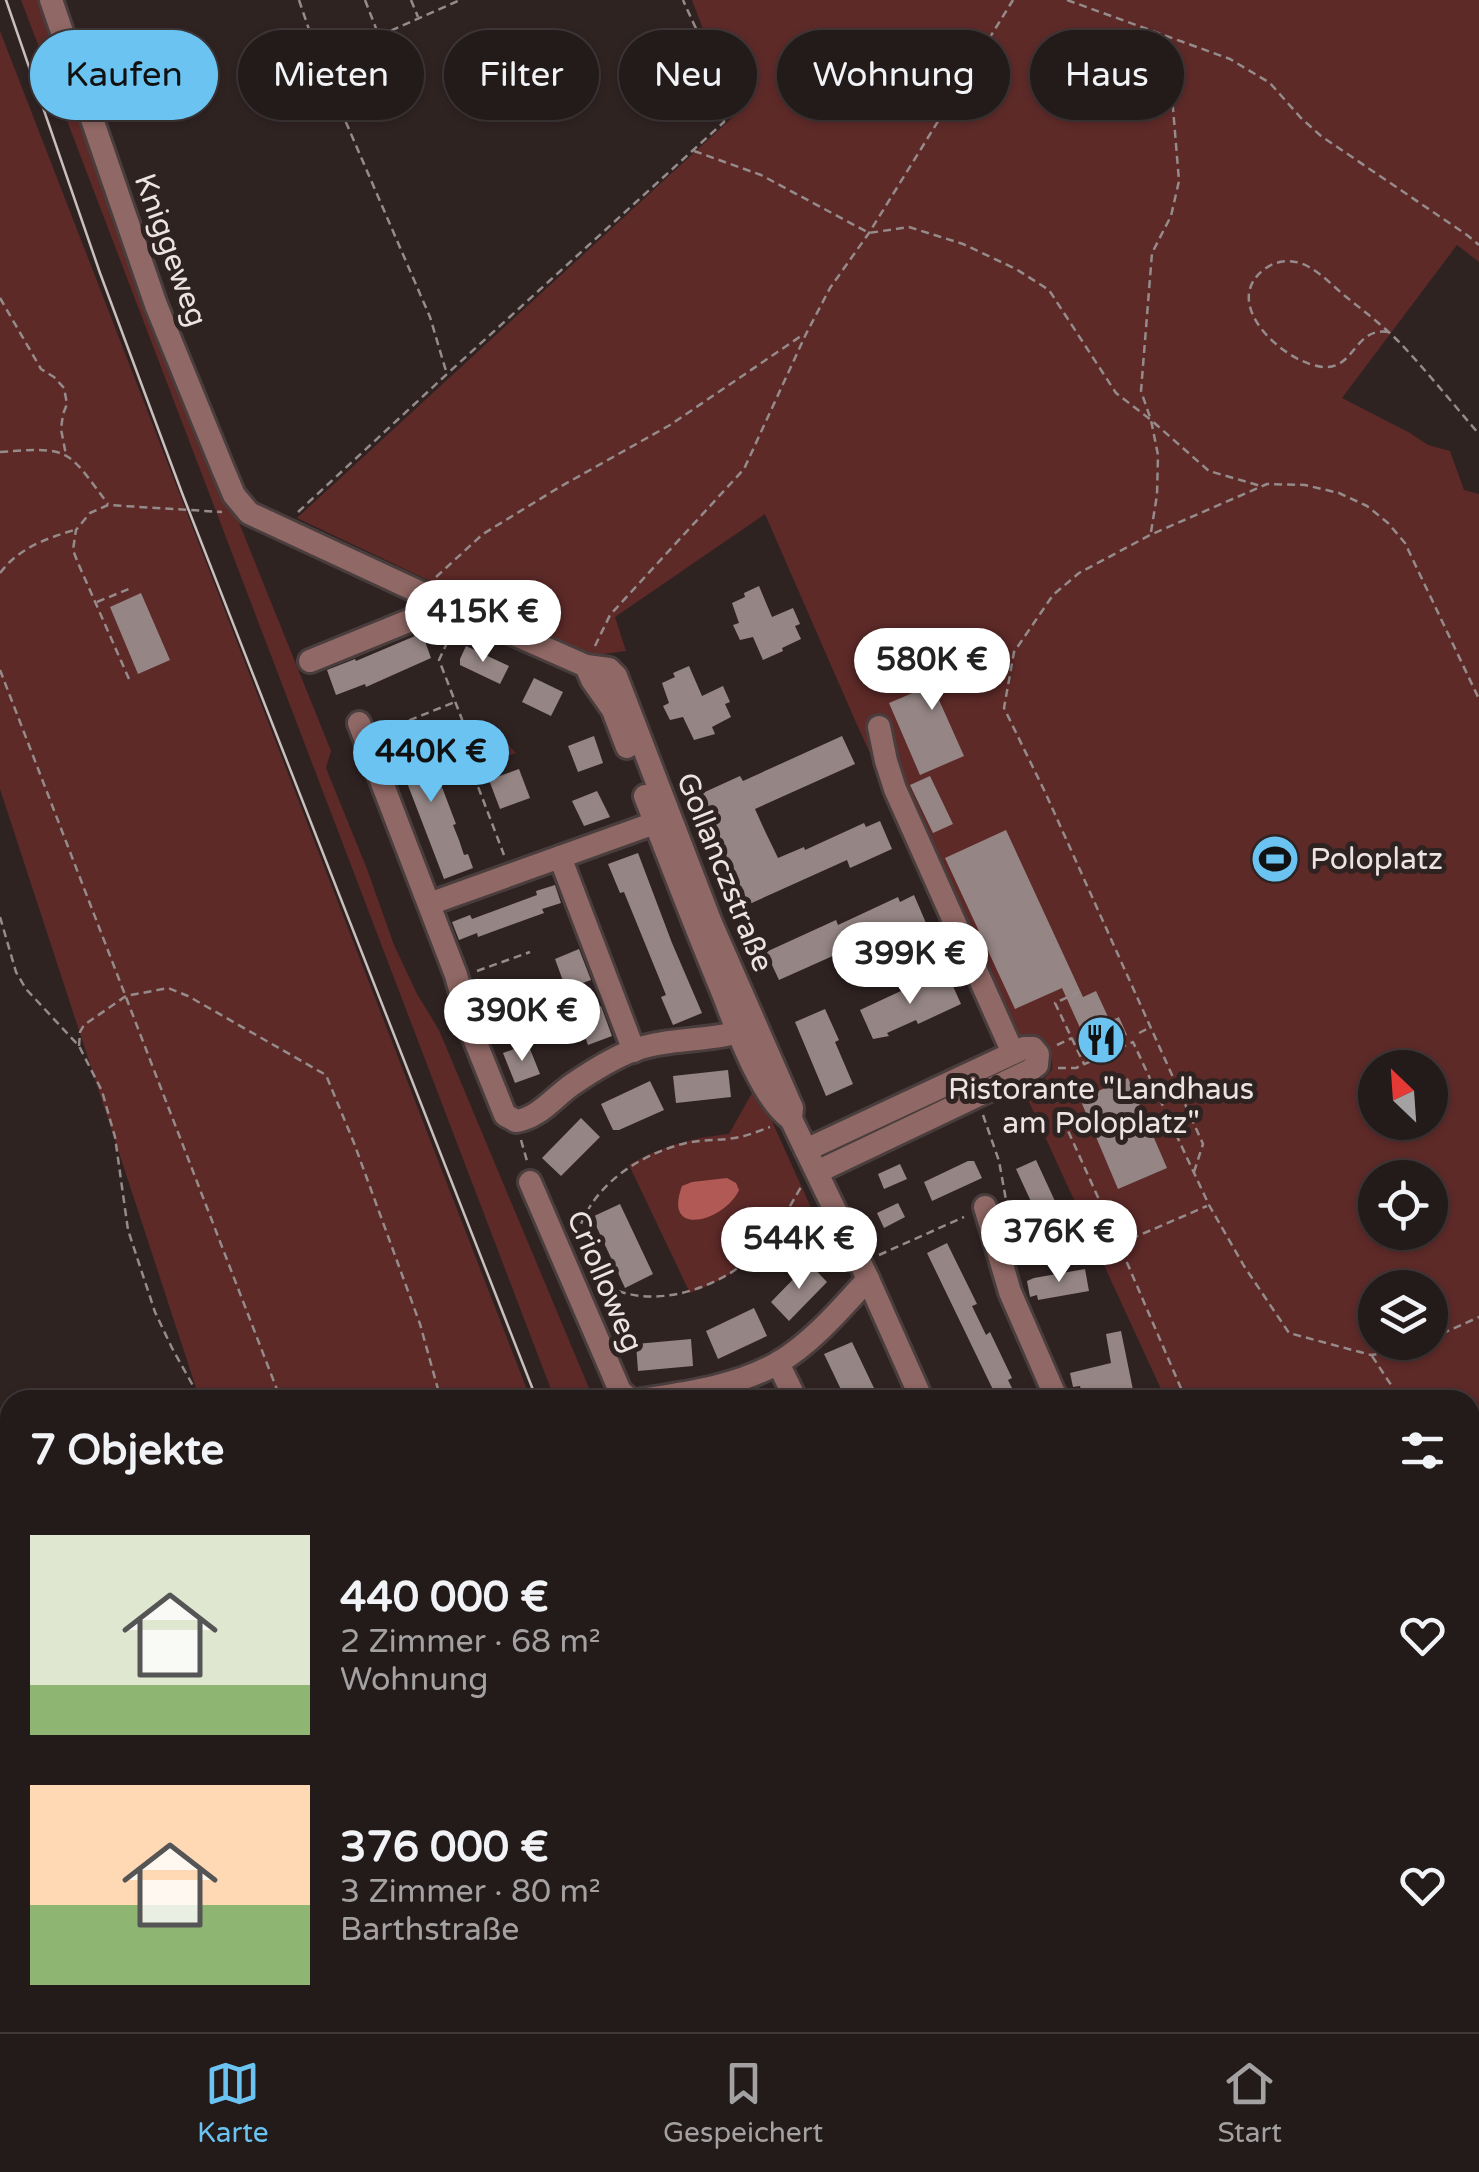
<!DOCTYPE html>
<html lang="de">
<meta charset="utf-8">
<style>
body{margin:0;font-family:"Varela Round",sans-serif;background:#2b2323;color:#f1f3f6;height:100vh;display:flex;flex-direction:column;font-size:38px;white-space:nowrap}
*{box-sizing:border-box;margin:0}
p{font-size:32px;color:#a3a1a2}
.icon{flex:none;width:55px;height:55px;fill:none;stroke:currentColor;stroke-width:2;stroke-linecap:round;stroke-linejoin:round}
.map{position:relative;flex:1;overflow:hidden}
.panel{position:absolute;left:0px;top:1390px;width:1480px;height:642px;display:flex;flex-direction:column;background:#231a1a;border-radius:30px 30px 0 0;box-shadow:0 2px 8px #0004,0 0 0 2px #403839}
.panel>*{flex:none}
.hud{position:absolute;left:30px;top:30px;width:1420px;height:90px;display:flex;gap:20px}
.needle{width:65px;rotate:335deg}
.controls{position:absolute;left:1358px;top:1050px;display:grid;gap:20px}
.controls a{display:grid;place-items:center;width:90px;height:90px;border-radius:50%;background:#231a1a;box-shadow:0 2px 8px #0004,0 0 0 2px #403839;font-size:50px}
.price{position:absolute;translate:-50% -85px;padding:0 22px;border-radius:35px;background:#fff;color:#222;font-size:32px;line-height:65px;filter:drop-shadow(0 2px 5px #0008)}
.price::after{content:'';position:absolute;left:50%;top:60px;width:30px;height:22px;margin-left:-15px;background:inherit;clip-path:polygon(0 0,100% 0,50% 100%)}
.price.active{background:#6bc3f2;color:#111}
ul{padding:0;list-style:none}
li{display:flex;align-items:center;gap:30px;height:250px;padding:0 30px}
li span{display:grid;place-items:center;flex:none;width:280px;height:200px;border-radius:0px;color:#555}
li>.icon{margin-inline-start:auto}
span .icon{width:120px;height:120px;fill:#fffc;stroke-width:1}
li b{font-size:42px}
h2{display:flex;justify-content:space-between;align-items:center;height:120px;padding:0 30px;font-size:42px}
.pill{padding:0 35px;border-radius:45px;background:#231a1a;box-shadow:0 2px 8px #0004,0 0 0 2px #403839;font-size:35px;line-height:90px}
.pill.active{background:#6bc3f2;color:#111}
.tabs{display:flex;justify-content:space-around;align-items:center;height:140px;border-top:2px solid #403839;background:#231a1a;font-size:28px;color:#a3a1a2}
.tabs a{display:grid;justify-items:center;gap:5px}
.tabs .active{color:#6bc3f2}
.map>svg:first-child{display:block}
</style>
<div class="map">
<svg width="1479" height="2032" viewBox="0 0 1479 2032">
<rect width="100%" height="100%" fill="#2f2322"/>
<g fill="#5d2a28" fill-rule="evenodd">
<polygon points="21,0 45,0 219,473 331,751 326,768 367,869 394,945 417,994 439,1030 594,1400 555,1400"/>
<path d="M692 0H1479V262L1457 245 1342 398 1410 433 1428 445 1450 451 1464 490 1479 494V1835L1470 1843V1400H1166L1024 1091 1041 1082 1052 1070C1055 1035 1031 1028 1002 1044L854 718 765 514 615 617 626 651 588 656 297 518 735 115ZM1375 1068H1430V1122H1375ZM1375 1178H1430V1232H1375ZM1375 1288H1430V1342H1375Z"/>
<polygon points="0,31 531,1400 200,1400 0,789"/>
<polygon points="493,728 516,753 482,766 469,732"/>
<path d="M756 1086 827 1243 774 1235C750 1264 725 1280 690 1293L629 1165C661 1146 692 1138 729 1134Z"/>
<polygon points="1479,1892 1479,2032 1478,2032 1470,2018 1470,1898"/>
<polygon points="46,2022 772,2022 776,2032 36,2032"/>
<polygon points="793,2023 843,2023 847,2032 797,2032"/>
</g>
<path fill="#b15955" d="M727 1178 736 1183 739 1190C726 1220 662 1240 682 1186L692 1182Z"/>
<g fill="#958685">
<polygon points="759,586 772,617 793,608 800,624 795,626 801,639 782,648 783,651 763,660 753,637 740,640 733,625 739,623 732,603 745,597 744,593"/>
<polygon points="141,593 170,660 138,674 110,607"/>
<polygon points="422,633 431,658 366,687 365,684 336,695 327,670 355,659 356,661"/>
<polygon points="466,646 509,666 500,684 460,665 460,659"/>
<polygon points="950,646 960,651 967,660 966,676 953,687 935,691 964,756 920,775 889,703 929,686 926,669 927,658 939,647"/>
<polygon points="689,666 702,696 723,686 730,702 725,704 731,717 712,727 715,734 694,740 683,717 670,720 663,706 669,703 662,683 675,677 673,673"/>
<polygon points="534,678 563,692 551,716 522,702"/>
<polygon points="420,730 426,745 423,746 428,761 434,775 437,774 456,824 453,825 459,840 464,855 468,854 473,868 444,879 391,741"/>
<polygon points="594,736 603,763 578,772 568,746"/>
<polygon points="842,736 855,764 755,809 764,829 778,858 804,847 805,850 864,823 866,827 880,821 892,849 850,868 847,860 745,906 696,796 740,776 743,781"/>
<polygon points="519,769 530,798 500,809 489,780"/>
<polygon points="930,776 953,824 933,833 910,785"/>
<polygon points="597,791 610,817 584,826 572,801"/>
<polygon points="1006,830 1083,997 1096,991 1110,1021 1119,1017 1127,1035 1091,1052 1062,988 1015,1009 945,858"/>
<polygon points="638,853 672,943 702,1013 673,1025 661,997 666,995 624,892 620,893 608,864"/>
<polygon points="555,885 561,903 542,909 544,913 478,937 477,933 459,940 452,922 470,915 472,919 537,895 536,891"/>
<polygon points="914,895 926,923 884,942 881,934 849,948 851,952 836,958 835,955 779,980 766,952 836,920 838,925 898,897 900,902"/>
<polygon points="579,949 591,980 566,989 555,959"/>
<polygon points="948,975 961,1004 918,1024 916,1020 887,1033 889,1036 873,1039 860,1010 903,990 905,994"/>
<polygon points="507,985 518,1014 494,1023 483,994"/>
<polygon points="601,1006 612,1036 588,1045 577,1015"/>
<polygon points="825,1009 839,1040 835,1042 853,1084 826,1096 795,1022"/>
<polygon points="528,1044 540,1074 515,1083 503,1053"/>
<polygon points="728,1070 731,1097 676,1103 673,1076"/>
<polygon points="1128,1078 1167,1168 1118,1189 1080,1099"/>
<polygon points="650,1081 664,1110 619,1130 613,1130 601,1104"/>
<polygon points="581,1118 600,1137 561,1176 542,1158"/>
<polygon points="1036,1160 1060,1212 1040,1221 1016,1169"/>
<polygon points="968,1161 974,1161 982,1178 932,1201 924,1182"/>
<polygon points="900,1164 907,1179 884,1189 878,1174"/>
<polygon points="898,1203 905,1217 884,1228 877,1213"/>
<polygon points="620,1204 653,1274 625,1288 592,1217"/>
<polygon points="947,1243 977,1304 972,1306 986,1335 990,1332 1012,1378 1008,1380 1018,1400 998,1400 927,1253"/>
<polygon points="809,1263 827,1282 789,1321 771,1302"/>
<polygon points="1085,1269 1089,1291 1038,1300 1037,1295 1030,1297 1027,1281 1034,1278"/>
<polygon points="754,1308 767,1336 718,1359 706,1331"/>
<polygon points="1121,1331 1133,1390 1083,1399 1080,1386 1073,1387 1070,1373 1111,1363 1106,1334"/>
<polygon points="691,1339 693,1366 638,1371 636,1344"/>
<polygon points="852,1342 872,1384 880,1400 846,1400 824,1354"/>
</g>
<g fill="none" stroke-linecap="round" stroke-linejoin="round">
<g stroke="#493e3d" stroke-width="28">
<g id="minor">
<polyline points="51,0 156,305 223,469 234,495 249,513 419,592 586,666 609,669 616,676 711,923 792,1108 791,1119 868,1279 922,1400"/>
<polyline points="310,661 448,605"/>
<polyline points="586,666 592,680 613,710 627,747"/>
<path d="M359 723 456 975 472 1033 505 1115 516 1121C539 1118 554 1097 573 1084 592 1071 613 1058 634 1050 674 1036 717 1043 756 1026"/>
<polyline points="879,727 886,761 895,789 1013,1053"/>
<path d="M645 796C670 861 695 926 722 991 735 1025 762 1100 791 1119"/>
<polyline points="560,857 634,1051"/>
<polyline points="429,904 666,819"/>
<polyline points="806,1150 1024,1048 1033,1048 1038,1054 1037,1065 1029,1071 817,1172"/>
<polyline points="530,1182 620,1391 630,1400"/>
<polyline points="985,1207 1010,1292 1057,1400"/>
<polyline points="778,1363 796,1400"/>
<path d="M641 1400C687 1393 734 1387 776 1364 811 1344 841 1309 868 1279"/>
<polyline points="1470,1870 1479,1864"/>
<polyline points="1210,2022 1215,2032"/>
<polyline points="1287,2032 1297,2022"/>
</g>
</g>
<g stroke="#958b8a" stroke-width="2.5" stroke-dasharray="8 5" stroke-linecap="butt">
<polyline points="299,0 320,62 460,0"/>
<polyline points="365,0 379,36"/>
<polyline points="411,0 418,17"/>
<polyline points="1067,0 1230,59 1270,83 1301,118 1321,136 1467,235 1479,245"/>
<polyline points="320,62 430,317 446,371"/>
<polyline points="694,151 761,175 869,233 909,227 963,244 1016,269 1049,290 1116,393 1151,420 1209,471 1261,486"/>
<polyline points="0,298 41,369 54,377 64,388 67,404 63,414 61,429 66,455"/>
<path d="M1388 332C1355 327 1355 368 1325 367 1287 366 1216 303 1266 268 1279 259 1295 259 1309 267 1322 274 1334 287 1345 296 1365 312 1386 328 1403 346 1429 374 1454 405 1479 434"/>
<path d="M0 452C71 447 66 448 108 504"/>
<path d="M298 512 447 374 724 122C723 79 700 39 683 0"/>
<polyline points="1151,532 1157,495 1158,455 1151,420 1141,391 1152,253 1171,216 1179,181 1172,96 1155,71 1157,33"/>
<path d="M0 573C19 548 45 539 74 530"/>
<polyline points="436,577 483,534 558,488 670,425 804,334"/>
<polyline points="97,602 131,588"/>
<polyline points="453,630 439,660 477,758 473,767 474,776 504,855"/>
<polyline points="595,646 610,615 744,469 806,334 830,288 869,233 1013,0"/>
<polyline points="0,670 281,1400"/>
<polyline points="129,679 78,563 73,550 76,530 90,513 108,505 222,512"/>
<polyline points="385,730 455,702"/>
<polyline points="0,917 16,972 26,989 79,1046 102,1091 115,1137 128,1230 155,1312 172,1348 201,1400"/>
<polyline points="477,971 530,952"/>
<polyline points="1079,992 1055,1003 1084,1064"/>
<polyline points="1139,1033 1149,1028"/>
<polyline points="1057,1045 1072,1038"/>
<polyline points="79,1046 80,1032 84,1025 126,996 168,988 188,996 326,1075 354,1143 420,1324 441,1400"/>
<polyline points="1058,1068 1076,1068 1133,1042 1209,1205 1244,1266 1289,1333 1371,1355 1404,1350 1421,1342"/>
<polyline points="1047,1084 1119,1244 1186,1400"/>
<polyline points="983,1115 999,1161 1006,1200"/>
<polyline points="521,1140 527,1161"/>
<polyline points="1194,1172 1203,1144 1045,792 1004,708 1014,652 1053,595 1079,573 1150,535 1267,484 1305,485 1339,493 1367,506 1388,523 1405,543 1479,699"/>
<polyline points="786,1215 813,1216"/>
<path d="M577 1236C590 1187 637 1155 686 1143 704 1139 722 1141 740 1137 750 1135 761 1130 770 1127"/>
<polyline points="1119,1244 1207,1206"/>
<polyline points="879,1255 964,1217"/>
<path d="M595 1279C642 1313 711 1293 752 1257 773 1238 787 1211 801 1187"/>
<polyline points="1430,1339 1479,1317"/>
<polyline points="1372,1356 1401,1400"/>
<polyline points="1470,1529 1479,1548"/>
<polyline points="1470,1980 1479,1982"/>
<polyline points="1470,2007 1479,2023"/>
<polyline points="622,2022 633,2032"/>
<polyline points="679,2022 682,2032"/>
<polyline points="21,2032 32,2022"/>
<polyline points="150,2032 178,2029 185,2032"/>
<polyline points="332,2032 337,2022"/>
</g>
<use href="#minor" stroke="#906865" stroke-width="22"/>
<g stroke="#c8bfbe" stroke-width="2.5">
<polyline points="6,0 100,273 182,493 537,1400"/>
<polyline points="779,2022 783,2032"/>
</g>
</g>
<defs>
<g id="stadium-disc" transform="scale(2.5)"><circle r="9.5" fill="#6bc3f2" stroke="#2f2322"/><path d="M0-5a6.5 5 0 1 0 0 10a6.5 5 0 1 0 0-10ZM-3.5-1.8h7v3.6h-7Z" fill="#111"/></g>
<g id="restaurant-disc" transform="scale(2.5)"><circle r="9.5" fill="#6bc3f2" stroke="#2f2322"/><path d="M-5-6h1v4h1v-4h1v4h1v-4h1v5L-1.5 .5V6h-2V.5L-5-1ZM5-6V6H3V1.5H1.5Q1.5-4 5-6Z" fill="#111"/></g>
</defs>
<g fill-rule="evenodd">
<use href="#stadium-disc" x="1275" y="859"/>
<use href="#restaurant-disc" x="1101" y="1040"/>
</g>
<g text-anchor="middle" stroke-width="10" stroke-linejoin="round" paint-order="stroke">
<g font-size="30" fill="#ece4e3" stroke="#2f2322">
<text transform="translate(171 250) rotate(70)" y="10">Kniggeweg</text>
<text transform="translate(725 872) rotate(68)" y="10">Gollanczstraße</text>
<text transform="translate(605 1281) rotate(67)" y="10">Criolloweg</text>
</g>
<g font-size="30" fill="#ece4e3" stroke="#2f2322" text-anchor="start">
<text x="1310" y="869">Poloplatz</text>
<text x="1101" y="1099" text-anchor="middle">Ristorante "Landhaus<tspan x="1101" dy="34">am Poloplatz"</tspan></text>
</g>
</g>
</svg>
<div class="controls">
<a><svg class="needle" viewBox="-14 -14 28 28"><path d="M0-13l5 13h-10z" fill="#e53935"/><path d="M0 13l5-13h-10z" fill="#a3a1a2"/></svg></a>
<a><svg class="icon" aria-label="locate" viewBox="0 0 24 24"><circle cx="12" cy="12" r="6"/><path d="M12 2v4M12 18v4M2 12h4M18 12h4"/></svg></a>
<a><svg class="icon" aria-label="layers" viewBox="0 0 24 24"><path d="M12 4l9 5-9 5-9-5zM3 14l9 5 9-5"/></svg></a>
</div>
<b class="price" style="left:483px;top:665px">415K €</b>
<b class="price" style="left:932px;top:713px">580K €</b>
<b class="price active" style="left:431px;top:805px">440K €</b>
<b class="price" style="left:910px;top:1007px">399K €</b>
<b class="price" style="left:522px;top:1064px">390K €</b>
<b class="price" style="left:1059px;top:1285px">376K €</b>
<b class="price" style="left:799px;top:1292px">544K €</b>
<div class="hud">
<a class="pill active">Kaufen</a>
<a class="pill">Mieten</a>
<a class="pill">Filter</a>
<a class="pill">Neu</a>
<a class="pill">Wohnung</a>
<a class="pill">Haus</a>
</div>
<section class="panel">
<h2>7 Objekte<svg class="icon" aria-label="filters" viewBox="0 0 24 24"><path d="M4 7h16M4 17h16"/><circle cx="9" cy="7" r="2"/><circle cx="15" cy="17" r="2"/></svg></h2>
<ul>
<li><span style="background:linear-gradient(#dfe7d0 75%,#8fb573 0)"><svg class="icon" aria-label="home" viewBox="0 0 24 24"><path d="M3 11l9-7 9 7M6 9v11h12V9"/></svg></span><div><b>440 000 €</b><p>2 Zimmer · 68 m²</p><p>Wohnung</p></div><svg class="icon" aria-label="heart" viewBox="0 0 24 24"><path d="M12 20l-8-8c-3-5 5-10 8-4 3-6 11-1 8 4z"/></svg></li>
<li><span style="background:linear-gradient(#ffd9b3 60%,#8fb573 0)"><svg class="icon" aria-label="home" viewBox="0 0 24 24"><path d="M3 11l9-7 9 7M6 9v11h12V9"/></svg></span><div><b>376 000 €</b><p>3 Zimmer · 80 m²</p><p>Barthstraße</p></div><svg class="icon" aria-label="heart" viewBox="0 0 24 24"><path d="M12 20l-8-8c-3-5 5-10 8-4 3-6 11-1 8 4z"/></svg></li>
</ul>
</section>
</div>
<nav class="tabs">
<a class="active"><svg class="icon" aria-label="map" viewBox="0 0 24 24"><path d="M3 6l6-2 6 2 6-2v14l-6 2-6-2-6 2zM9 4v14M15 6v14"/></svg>Karte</a>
<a><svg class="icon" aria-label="saved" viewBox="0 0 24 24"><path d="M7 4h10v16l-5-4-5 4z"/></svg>Gespeichert</a>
<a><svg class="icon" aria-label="home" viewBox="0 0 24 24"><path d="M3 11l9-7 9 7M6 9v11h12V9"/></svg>Start</a>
</nav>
